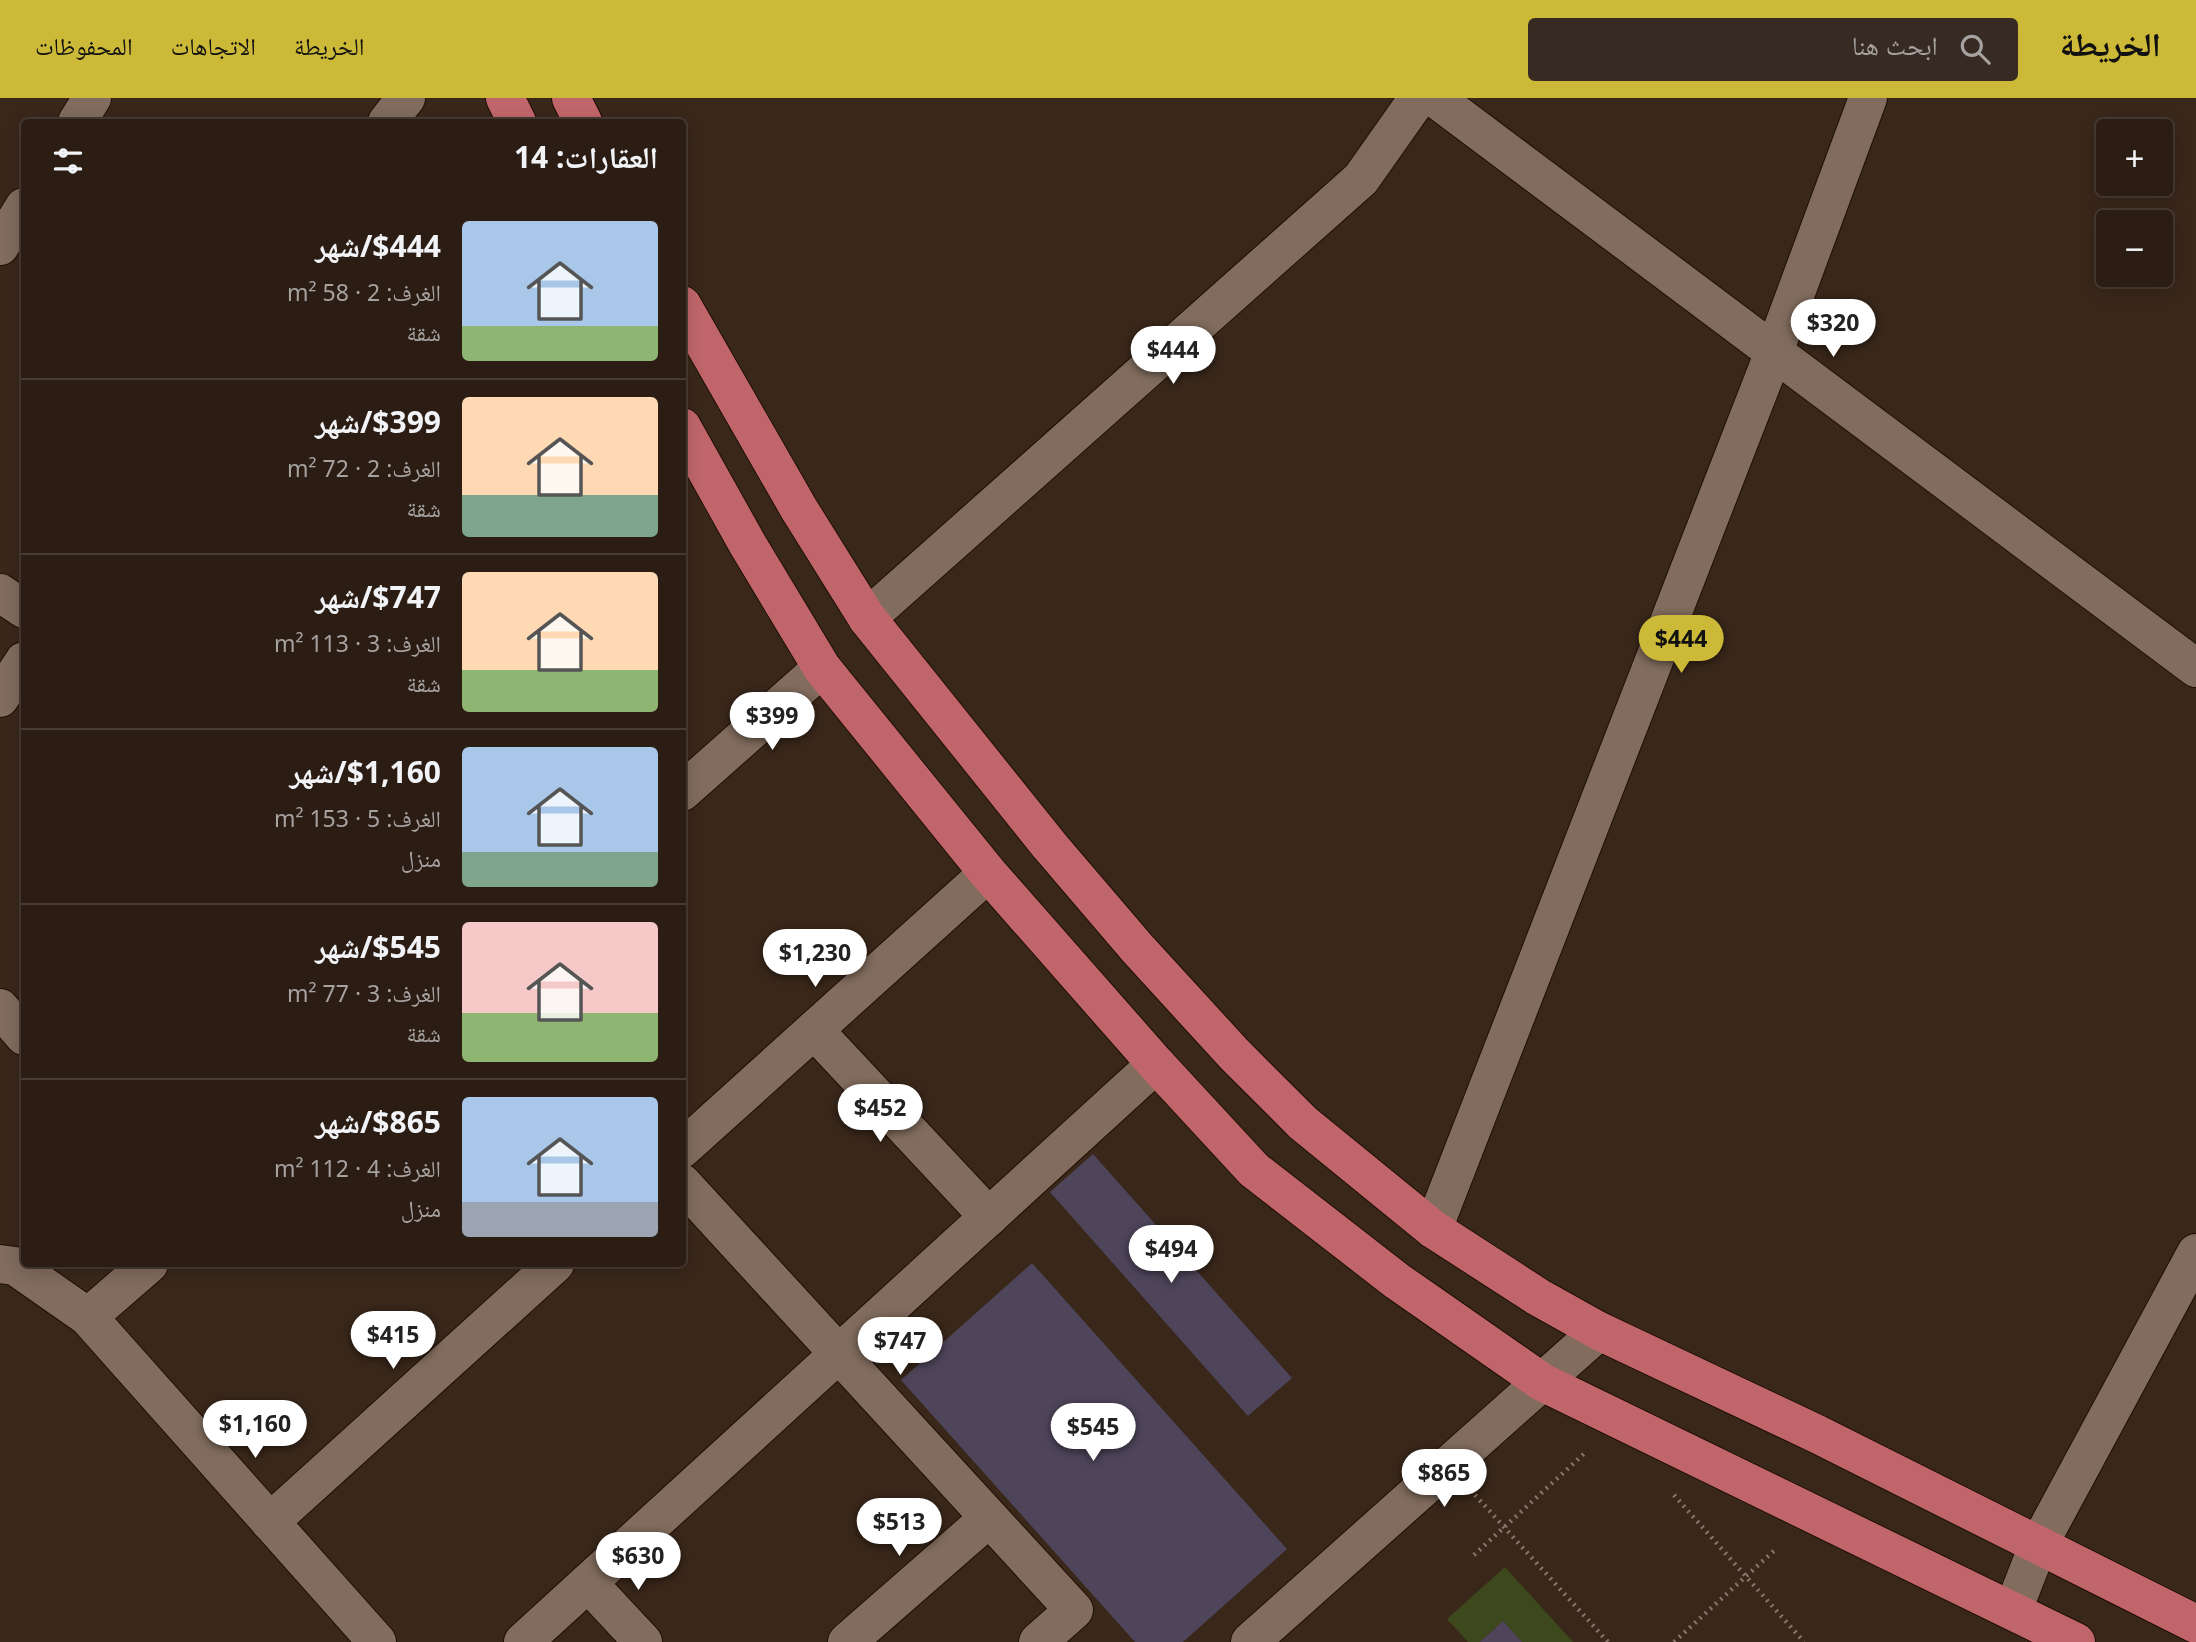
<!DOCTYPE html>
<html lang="ar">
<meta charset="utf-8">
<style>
body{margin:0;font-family:"Noto Sans","Noto Naskh Arabic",sans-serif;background:#372a22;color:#f1f3f6;direction:rtl;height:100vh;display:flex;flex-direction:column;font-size:26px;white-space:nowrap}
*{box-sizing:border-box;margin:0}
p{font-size:23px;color:#a6a2a0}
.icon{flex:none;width:38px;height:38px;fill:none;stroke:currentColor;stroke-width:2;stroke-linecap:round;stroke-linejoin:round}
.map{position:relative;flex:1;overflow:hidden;direction:ltr}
.drawer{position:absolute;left:21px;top:21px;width:665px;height:1148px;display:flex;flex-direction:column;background:#2b1d14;border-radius:7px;box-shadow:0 4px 18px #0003,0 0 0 2px #473b34;direction:rtl}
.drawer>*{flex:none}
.controls{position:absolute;left:2096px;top:21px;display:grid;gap:14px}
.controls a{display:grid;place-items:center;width:77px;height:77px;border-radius:7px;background:#2b1d14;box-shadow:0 4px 18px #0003,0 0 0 2px #473b34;font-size:35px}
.price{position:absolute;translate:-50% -60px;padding:0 16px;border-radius:24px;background:#fff;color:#222;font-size:23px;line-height:46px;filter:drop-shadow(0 2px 4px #0008)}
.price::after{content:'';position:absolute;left:50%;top:42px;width:21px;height:16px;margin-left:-10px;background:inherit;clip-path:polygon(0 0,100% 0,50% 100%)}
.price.on{background:#cdb938;color:#111}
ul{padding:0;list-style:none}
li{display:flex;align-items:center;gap:21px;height:175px;padding:0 28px}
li+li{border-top:2px solid #473b34}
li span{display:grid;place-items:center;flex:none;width:196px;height:140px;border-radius:7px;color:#555}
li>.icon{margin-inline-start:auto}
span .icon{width:84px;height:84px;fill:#fffc;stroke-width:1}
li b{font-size:30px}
h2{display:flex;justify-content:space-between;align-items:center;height:84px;padding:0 28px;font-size:30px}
header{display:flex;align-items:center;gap:42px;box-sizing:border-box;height:98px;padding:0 35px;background:#cdb938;color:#111}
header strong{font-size:33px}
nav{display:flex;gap:38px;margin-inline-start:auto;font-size:24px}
.search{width:490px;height:63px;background:#372a22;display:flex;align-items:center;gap:18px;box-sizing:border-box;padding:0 24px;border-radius:7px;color:#a6a2a0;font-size:26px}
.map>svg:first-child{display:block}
</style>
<header>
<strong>الخريطة</strong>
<div class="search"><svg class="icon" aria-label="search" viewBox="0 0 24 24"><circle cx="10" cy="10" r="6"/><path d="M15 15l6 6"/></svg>ابحث هنا</div>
<nav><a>الخريطة</a><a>الاتجاهات</a><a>المحفوظات</a></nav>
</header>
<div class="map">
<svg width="2196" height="1544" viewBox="0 0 2196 1544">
<rect width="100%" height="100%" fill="#39271a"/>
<polygon fill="#3d491d" points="1505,1469 1573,1544 1522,1544 1503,1523 1480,1544 1468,1544 1447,1521"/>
<g fill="#4e455a">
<polygon points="1093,1056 1292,1280 1248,1318 1050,1094"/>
<polygon points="1032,1165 1287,1451 1183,1544 1135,1544 901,1282"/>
<polygon points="1503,1523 1522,1544 1480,1544"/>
</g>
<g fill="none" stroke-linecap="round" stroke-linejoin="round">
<g stroke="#200f04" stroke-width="40">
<g id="street">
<polyline points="1435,0 2196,570"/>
<polyline points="77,24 92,0"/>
<polyline points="387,24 406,0"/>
<polyline points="0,148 24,109"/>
<polyline points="0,495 24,511"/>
<polyline points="0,600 24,563"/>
<polyline points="682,694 822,570"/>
<polyline points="0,910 24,938"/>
<polyline points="814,932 989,1119"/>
<polyline points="682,1051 988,775"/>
<polyline points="682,1085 1074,1512 1038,1544"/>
<polyline points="1433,1131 1774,254 1868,0"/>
<polyline points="0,1166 15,1168 88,1219 377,1544"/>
<polyline points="88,1219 149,1166"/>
<polyline points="270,1424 555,1166"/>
<polyline points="588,1485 643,1544"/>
<polyline points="2013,1512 2038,1448 2196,1155"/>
<polyline points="523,1544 1156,966"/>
<polyline points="847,1544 989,1420"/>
<polyline points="1250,1544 1599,1233"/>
</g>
</g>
<g stroke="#200f04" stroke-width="40">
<polyline id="secondary" points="867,520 1361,81 1418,0"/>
</g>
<g stroke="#200f04" stroke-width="40">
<g id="primary">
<polyline points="505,0 517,24"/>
<polyline points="571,0 583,24"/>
<polyline points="682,207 799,411 867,520 1049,747 1137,850 1234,956 1303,1025 1433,1131 1538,1199 1599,1233 1817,1336 2196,1526"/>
<polyline points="682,329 748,447 822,570 988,775 1156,966 1254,1072 1397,1183 1542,1284 2076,1544"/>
</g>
</g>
<g stroke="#86766b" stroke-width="4.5" stroke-dasharray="2 5" stroke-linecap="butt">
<polyline points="1475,1397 1608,1544"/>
<polyline points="1674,1397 1804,1544"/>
<polyline points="1474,1457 1587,1353"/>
<polyline points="1674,1544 1777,1450"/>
</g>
<use href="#street" stroke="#816c5d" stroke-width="38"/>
<use href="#secondary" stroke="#816c5d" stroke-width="38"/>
<use href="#primary" stroke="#c0666b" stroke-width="38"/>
</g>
</svg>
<div class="controls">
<a>+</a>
<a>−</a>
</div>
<b class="price" style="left:1833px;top:261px">$320</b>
<b class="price" style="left:1173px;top:288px">$444</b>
<b class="price on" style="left:1681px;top:577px">$444</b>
<b class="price" style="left:772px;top:654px">$399</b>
<b class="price" style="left:815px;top:891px">$1,230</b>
<b class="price" style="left:880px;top:1046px">$452</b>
<b class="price" style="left:1171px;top:1187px">$494</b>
<b class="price" style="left:393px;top:1273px">$415</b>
<b class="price" style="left:900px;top:1279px">$747</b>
<b class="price" style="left:255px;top:1362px">$1,160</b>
<b class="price" style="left:1093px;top:1365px">$545</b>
<b class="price" style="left:1444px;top:1411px">$865</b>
<b class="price" style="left:899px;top:1460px">$513</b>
<b class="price" style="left:638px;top:1494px">$630</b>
<section class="drawer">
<h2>العقارات: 14<svg class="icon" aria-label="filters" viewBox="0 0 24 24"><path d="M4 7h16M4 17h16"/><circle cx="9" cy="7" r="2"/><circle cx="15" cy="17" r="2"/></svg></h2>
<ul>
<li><span style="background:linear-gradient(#a9c7e8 75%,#8fb573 0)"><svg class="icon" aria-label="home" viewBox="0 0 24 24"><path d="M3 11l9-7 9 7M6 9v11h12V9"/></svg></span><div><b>$444/شهر</b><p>الغرف: 2 · 58 m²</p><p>شقة</p></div></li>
<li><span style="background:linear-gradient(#ffd9b3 70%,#7fa58c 0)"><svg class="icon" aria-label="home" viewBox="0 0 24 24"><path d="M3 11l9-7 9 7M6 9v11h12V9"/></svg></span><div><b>$399/شهر</b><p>الغرف: 2 · 72 m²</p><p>شقة</p></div></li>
<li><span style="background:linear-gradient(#ffd9b3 70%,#8fb573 0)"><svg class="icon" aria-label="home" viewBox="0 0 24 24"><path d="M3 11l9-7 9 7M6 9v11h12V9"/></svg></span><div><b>$747/شهر</b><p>الغرف: 3 · 113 m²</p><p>شقة</p></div></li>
<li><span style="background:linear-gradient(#a9c7e8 75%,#7fa58c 0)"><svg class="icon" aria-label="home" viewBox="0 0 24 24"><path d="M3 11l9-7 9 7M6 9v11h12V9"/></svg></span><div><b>$1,160/شهر</b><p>الغرف: 5 · 153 m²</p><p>منزل</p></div></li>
<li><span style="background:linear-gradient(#f6c9c9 65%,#8fb573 0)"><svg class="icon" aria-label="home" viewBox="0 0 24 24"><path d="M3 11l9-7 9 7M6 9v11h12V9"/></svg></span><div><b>$545/شهر</b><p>الغرف: 3 · 77 m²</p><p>شقة</p></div></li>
<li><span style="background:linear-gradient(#a9c7e8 75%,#9aa5b1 0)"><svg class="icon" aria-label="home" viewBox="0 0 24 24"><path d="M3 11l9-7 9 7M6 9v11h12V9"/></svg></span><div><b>$865/شهر</b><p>الغرف: 4 · 112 m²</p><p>منزل</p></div></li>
</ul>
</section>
</div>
